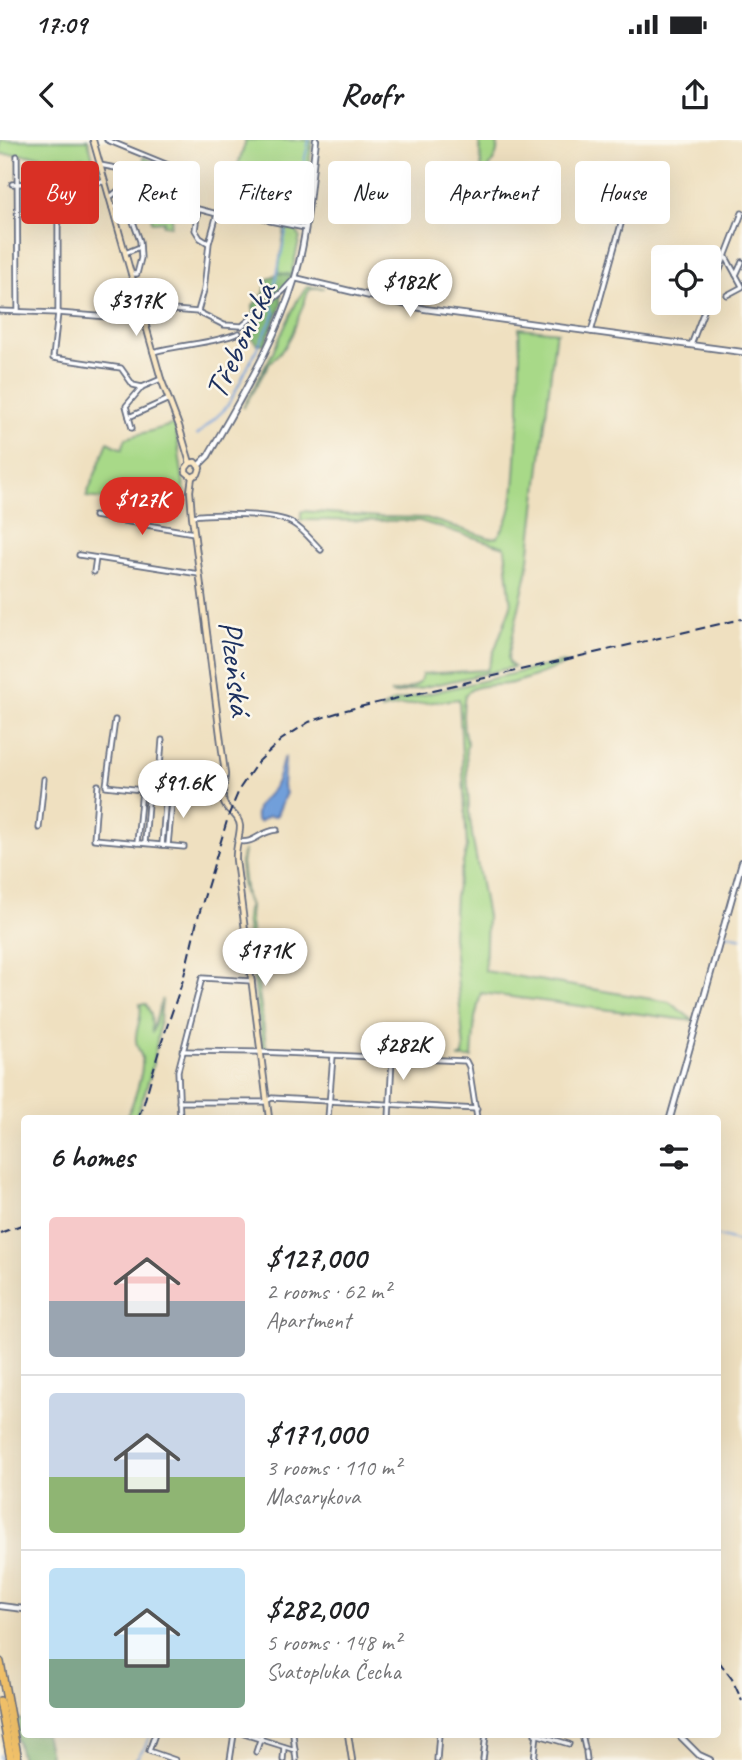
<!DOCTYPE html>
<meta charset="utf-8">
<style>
body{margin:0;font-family:Caveat,sans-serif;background:#f2f2f2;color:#202124;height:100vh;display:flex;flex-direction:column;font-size:26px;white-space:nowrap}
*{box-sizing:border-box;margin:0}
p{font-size:23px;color:#757577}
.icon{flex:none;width:38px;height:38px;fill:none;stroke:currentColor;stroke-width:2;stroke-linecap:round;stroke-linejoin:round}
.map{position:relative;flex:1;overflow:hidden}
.details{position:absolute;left:21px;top:975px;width:700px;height:623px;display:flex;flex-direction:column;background:#fff;border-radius:7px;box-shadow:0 7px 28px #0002}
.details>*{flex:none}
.guide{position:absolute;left:21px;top:21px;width:700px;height:63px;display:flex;gap:14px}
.fabs{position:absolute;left:651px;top:105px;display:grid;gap:14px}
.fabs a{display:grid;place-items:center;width:70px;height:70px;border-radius:7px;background:#fff;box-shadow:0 7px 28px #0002;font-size:35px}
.price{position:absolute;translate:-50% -60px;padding:0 16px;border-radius:24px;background:#fff;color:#222;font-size:23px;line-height:46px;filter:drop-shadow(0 2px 4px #0008)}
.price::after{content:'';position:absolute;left:50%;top:42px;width:21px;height:16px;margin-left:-10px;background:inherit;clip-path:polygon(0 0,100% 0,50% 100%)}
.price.on{background:#d93025;color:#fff}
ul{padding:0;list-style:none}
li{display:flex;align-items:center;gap:21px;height:175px;padding:0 28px}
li+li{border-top:2px solid #e0e0e0}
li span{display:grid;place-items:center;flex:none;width:196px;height:140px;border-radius:7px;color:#555}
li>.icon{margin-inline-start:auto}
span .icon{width:84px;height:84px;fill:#fffc;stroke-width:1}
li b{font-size:30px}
h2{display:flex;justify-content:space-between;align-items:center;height:84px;padding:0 28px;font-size:30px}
.tag{padding:0 24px;border-radius:7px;background:#fff;box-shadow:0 7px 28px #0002;font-size:24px;line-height:63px}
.tag.on{background:#d93025;color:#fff}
.status{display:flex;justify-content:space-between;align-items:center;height:49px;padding:0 35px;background:#fff;direction:ltr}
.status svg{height:19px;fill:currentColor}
header{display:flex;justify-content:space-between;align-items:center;height:91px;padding:0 28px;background:#fff;font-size:32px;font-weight:700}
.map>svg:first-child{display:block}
</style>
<div class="status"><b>17:09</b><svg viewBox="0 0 49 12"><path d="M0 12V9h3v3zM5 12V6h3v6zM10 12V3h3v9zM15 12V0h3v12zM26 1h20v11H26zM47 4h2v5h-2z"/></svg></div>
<header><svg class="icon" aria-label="back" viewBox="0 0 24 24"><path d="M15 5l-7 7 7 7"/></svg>Roofr<svg class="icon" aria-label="share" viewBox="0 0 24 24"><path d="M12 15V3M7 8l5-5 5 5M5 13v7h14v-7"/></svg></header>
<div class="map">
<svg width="742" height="1620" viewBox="0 0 742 1620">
<rect width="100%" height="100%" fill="#fbf7ec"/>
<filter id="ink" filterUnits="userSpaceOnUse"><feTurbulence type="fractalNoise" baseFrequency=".0143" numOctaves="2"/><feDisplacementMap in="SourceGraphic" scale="14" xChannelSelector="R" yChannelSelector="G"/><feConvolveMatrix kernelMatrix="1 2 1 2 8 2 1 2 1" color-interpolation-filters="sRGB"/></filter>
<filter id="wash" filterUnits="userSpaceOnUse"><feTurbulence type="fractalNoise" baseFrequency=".00686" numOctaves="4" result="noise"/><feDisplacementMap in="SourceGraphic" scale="28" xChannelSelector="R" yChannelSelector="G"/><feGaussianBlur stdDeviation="1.57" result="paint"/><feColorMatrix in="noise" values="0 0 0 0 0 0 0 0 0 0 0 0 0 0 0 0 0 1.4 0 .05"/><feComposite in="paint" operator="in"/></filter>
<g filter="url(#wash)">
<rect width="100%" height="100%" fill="#efe0c0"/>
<g fill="#a8d988" stroke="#628473" stroke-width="2">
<polygon points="0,0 88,0 93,18 0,14"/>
<polygon points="244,0 312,0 302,83 284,80 265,72 235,33 246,1"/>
<path d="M479 0H497C499 16 494 18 487 31L490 54 487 57 484 55Z"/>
<polygon points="144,17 177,32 171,86 163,85 164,81 152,82 147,51 146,50"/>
<polygon points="285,88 296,90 300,97 291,135 278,133"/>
<polygon points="307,147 324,148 312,148 308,152 292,194 285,207 269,224 243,268 272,214 298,159"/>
<path d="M519 188 559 192 556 193 555 198 528 428 508 517 509 523 514 527 394 554 390 553C402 550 421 549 422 534L487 530 511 466 505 407 420 381 301 380V372L303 371 379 377 426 378 490 398 497 397C521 371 513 308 520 274L519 271 520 214Z"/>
<polygon points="175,284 185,355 160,356 158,365 86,357 108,302 122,309 126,298"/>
<path d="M563 522 566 524C548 530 526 541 507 544 493 546 475 543 465 555 462 568 462 594 468 604L466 608 469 672 473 701 487 776 485 831 669 862 694 881 481 853 475 878 472 918H458L463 916 464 909 453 796 455 755 467 707 459 559 399 566 380 570 392 562Z"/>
<path d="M244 710 242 723 246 756 250 766 249 776 266 905 268 911 263 910 246 779 247 770 249 766C242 751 238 727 244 710Z"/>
<path d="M162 859C159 899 152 941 135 978H126C133 964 144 934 142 918 140 911 135 905 136 897 137 884 143 877 140 864H146L151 874 152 893Z"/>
</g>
<g fill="#86b974" stroke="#507469" stroke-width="2">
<polygon points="278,133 291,135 288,142 280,152 282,164 265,204 257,204 250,196 255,181 253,165 264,154 267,140"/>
<polygon points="19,1579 24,1580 24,1594 45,1594 50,1615 47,1620 22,1620 13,1585"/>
</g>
<path fill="#719fda" stroke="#46679c" stroke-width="2" d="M285 618 283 646 286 653 277 675 274 677 269 676 259 682 256 680C254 660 267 660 274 647 279 638 281 628 283 619Z"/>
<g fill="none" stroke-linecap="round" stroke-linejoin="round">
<g stroke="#719fda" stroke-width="2">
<polyline points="288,81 295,61 309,0"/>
<polyline points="272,158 287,87"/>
<polyline points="219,188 230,190 245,189"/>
<polyline points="197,295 225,269 232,258 275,173 271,163"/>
<polyline points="722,793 742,798"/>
<polyline points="718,1096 742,1103"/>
<polyline points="0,1615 1,1620"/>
<polyline points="135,1620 145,1607 150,1594"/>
</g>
</g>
</g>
<g filter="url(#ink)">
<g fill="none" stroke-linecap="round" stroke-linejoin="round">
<g stroke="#656d80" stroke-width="7">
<g id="minor">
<polyline points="107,0 178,29"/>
<polyline points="17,16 18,171"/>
<polyline points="100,25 121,29 129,63 112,68"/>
<polyline points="58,43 58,173 53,218 121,228 133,245 142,247"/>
<polyline points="12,44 104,42"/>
<polyline points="109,58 125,45"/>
<polyline points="217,74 221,71 236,65 270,81 305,88"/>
<polyline points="115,78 130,73 140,101 141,118 137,134 131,134"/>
<polyline points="208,103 200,98 195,90 198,69 217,74"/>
<polyline points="125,113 140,107"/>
<polyline points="726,117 742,146"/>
<polyline points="736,135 742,122"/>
<polyline points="727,155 742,147"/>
<polyline points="709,158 742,73"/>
<polyline points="149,168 198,172 224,185 242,186 283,151 294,139"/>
<polyline points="0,171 58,173 121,178 143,176"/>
<polyline points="198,171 204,150 209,103 217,74"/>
<polyline points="591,192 626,66"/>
<polyline points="691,205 707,163"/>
<path d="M153 212C181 204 212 204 239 193"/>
<polyline points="129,277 169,259"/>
<polyline points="132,288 126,266 142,247 161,239"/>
<polyline points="94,376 194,393"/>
<path d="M192 376C212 373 276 373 292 383 303 389 312 401 321 410"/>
<polyline points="79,415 199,434"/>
<polyline points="94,432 96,418"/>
<polyline points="115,580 106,646 223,659"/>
<polyline points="98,645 94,699 184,707"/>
<polyline points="158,652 162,600"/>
<polyline points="39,688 44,639"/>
<path d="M237 701C255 705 259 691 277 690"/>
<polyline points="137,703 142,650"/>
<polyline points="145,703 149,651"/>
<polyline points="162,705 166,653"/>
<polyline points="168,705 173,653"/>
<polyline points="182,911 260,912 466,921 469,927 477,978"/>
<polyline points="179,962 264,962 272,958 477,969"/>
<polyline points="180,978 178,931 202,838 252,841"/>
<polyline points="328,978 333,916"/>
<polyline points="389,978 392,919"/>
<polyline points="155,1594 149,1611 175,1620"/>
<polyline points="244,1594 295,1610"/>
<polyline points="293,1594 296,1620"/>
<polyline points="535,1594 569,1604"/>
<polyline points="582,1594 585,1608"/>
<polyline points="256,1612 262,1594"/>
<polyline points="586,1612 587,1620"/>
<polyline points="230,1620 234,1594"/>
<polyline points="283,1620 284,1607"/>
<polyline points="437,1620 439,1594"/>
<polyline points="483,1620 486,1594"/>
<polyline points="534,1620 537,1594"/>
</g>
</g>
<g stroke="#656d80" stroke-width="8">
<g id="tertiary">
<polyline points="295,138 425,169 742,212"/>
<path d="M199 325 208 316C240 259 276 201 295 138 308 94 310 45 316 0"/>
<polyline points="670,978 742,722"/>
<polyline points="0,1466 24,1469"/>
<polyline points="678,1594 699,1615 710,1620"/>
</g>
</g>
<g stroke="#656d80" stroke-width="8">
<g id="secondary">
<polyline points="93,0 161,239 179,286 190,323 186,328 186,332 192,337"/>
<path d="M190 323 195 322 200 328 198 334 192 337 190 351 192 376 225 634C225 642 221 655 224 663 227 672 239 674 240 686 240 697 235 708 236 720L269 978"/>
<polyline points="348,1594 352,1620"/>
</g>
</g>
<g stroke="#656d80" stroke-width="10">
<g id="motorway">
<polyline points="0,1522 18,1620"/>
<polyline points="0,1561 11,1620"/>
</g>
</g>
<use href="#minor" stroke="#fff" stroke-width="3.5"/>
<use href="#tertiary" stroke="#fff" stroke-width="4.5"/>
<use href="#secondary" stroke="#fae7c3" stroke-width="4.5"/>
<use href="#motorway" stroke="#f2c26a" stroke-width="7"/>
<g stroke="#1b2f5e" stroke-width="2" stroke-dasharray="10 5" stroke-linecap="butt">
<polyline points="138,978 144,963 160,907 183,840 197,781 229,674 240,648 257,623 281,600 309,582 346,570 742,479"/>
<polyline points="0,1093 24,1084"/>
<polyline points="718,1520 732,1539 742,1561"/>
</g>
</g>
</g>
<g text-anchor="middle" stroke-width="5" stroke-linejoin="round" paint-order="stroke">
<g font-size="33" fill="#1b2f5e" stroke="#fbf7ec">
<text transform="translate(239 200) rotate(-65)" y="12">Třebonická</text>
<text transform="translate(237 528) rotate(83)" y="12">Plzeňská</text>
</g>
</g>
</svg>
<div class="fabs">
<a><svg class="icon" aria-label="locate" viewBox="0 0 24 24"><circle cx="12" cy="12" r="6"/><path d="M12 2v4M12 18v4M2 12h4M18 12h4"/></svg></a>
</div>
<b class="price" style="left:410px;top:179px">$182K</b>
<b class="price" style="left:136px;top:198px">$317K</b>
<b class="price on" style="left:142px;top:397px">$127K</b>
<b class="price" style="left:183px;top:680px">$91.6K</b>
<b class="price" style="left:265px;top:848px">$171K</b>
<b class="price" style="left:403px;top:942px">$282K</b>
<div class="guide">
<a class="tag on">Buy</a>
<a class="tag">Rent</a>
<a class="tag">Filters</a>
<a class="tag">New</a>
<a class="tag">Apartment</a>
<a class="tag">House</a>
</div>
<section class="details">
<h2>6 homes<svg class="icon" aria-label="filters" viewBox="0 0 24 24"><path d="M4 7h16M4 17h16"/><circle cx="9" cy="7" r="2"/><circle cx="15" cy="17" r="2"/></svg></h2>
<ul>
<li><span style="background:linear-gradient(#f6c9c9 60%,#9aa5b1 0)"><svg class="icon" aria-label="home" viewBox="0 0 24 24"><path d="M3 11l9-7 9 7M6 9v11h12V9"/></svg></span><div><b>$127,000</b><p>2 rooms · 62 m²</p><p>Apartment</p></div></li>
<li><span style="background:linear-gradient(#c9d6e8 60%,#8fb573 0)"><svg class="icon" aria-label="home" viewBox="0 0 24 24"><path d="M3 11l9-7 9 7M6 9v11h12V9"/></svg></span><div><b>$171,000</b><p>3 rooms · 110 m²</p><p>Masarykova</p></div></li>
<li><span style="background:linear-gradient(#bfe0f5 65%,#7fa58c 0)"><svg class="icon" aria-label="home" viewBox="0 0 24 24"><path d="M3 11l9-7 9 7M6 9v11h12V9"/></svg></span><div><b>$282,000</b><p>5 rooms · 148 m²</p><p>Svatopluka Čecha</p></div></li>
</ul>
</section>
</div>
